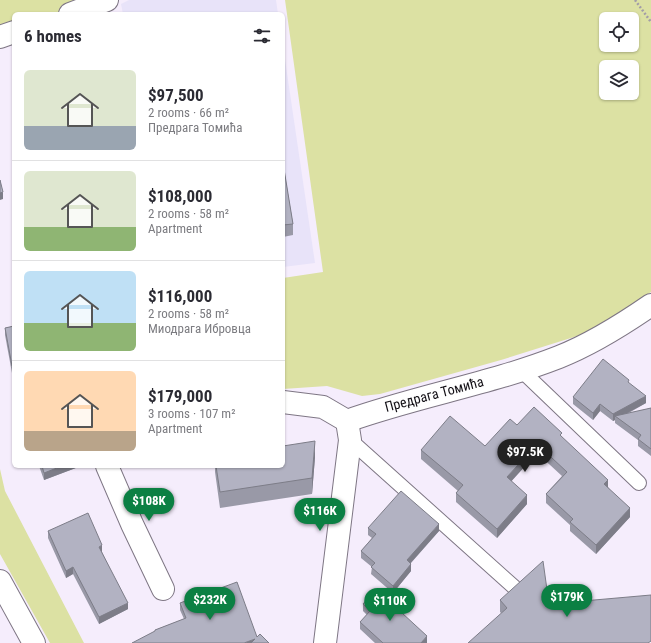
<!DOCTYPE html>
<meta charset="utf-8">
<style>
body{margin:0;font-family:"Roboto Condensed",sans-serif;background:#f7f7f7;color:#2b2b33;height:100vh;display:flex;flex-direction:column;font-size:15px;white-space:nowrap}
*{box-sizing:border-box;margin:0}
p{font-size:13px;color:#7c7c81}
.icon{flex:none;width:22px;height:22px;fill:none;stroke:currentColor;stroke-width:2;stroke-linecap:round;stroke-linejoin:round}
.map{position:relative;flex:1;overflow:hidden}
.side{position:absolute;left:12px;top:12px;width:273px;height:456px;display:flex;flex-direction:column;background:#fff;border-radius:6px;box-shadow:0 1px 3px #0004}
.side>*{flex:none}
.tools{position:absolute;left:599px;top:12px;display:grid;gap:8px}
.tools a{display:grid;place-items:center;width:40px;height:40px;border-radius:6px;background:#fff;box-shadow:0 1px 3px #0004;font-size:20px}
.price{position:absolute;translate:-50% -34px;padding:0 9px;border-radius:14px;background:#0b8043;color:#fff;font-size:13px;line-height:26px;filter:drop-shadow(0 1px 2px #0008)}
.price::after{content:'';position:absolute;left:50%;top:24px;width:12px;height:9px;margin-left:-6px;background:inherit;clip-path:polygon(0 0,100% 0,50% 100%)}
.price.on{background:#222;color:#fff}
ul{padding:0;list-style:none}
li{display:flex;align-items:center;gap:12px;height:100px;padding:0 12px}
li+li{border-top:1px solid #e1e1e2}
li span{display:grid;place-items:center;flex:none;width:112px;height:80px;border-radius:6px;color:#555}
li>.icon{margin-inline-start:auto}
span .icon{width:48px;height:48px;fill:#fffc;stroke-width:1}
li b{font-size:17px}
h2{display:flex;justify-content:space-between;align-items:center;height:48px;padding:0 12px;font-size:17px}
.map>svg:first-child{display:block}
</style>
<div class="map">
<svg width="651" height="643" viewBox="0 0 651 643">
<rect width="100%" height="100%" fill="#f5edfc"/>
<g fill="#e8e3f9">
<polygon points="129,0 276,0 278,14 123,14 121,4"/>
<polygon points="283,46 315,263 283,267"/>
</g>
<g fill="#dce1a3" fill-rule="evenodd">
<polygon points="0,0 105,0 65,14 14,14 14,32 0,37"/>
<path d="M285 0H651V292L624 312 590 332 501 360 380 394 362 396 327 386 283 389V278L323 272ZM606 19H632V45H606ZM606 67H632V93H606Z"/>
<polygon points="0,469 5,491 84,643 50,643 0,554"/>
</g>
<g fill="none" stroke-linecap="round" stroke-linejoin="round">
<g stroke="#7e7684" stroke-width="16">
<g id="lane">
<polyline points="521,370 639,483"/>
<polyline points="350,440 514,587"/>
</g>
</g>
<g stroke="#7e7684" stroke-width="24">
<g id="street">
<polyline points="283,402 323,407 347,421"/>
<path d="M347 421C417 396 490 384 559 357 592 344 622 325 651 305"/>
<polyline points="107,466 132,524 163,589"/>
<polyline points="0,581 34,643"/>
<polyline points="325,643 350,440 347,421"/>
</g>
</g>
<g stroke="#7e7684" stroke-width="24">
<g id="secondary">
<polyline points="70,14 107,0"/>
<polyline points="0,37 14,32"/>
</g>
</g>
<polyline stroke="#a29ca7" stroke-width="2.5" stroke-dasharray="2 2" stroke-linecap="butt" points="635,0 651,22"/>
<use href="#lane" stroke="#fff" stroke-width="14"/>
<use href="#street" stroke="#fff" stroke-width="22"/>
<use href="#secondary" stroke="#fff" stroke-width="22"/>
</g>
<g fill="#9999a7">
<polygon points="283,163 293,224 293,235 283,237"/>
<polygon points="14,326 14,373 12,373 5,335 5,328"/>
<polygon points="629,384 646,403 627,414 651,408 651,456 638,446 638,440 615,423 615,420 613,421 600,411 593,420 573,404 573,397"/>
<polygon points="517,425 562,438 608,487 630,517 596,554 570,531 570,525 546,503 546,494 562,476 537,453 511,481 527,504 497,538 456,502 456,493 458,491 421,459 421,450 485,446"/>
<polygon points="315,457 312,494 220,508 215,472 215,466 283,466"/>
<polygon points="39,466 81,466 44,480"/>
<polygon points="368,528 439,531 411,563 411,571 393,593 371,574 372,567 361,558 361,551 372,538 368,535"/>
<polygon points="48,531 102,552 128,609 99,624 73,574 66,578 48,538"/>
<polygon points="500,600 549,604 501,613 500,612"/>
<polygon points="180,603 257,637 155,632 155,630 184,619 180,610"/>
<polygon points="363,604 427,642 427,643 375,643 360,629 360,622 367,615 363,611"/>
</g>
<g fill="#7d7d88">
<polygon points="3,192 3,199 0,200 0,193"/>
<polygon points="646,396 646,403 618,418 615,416 615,420 613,421 613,414"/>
<polygon points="600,404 600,411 593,420 593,413"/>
<polygon points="315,441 315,457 312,494 312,478"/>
<polygon points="537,444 537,453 507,486 507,477"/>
<polygon points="62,466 81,466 44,480 44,473"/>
<polygon points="608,480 608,489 604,484"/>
<polygon points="527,495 527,504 497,538 497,529"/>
<polygon points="630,508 630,517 596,554 596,545"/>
<polygon points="439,524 439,531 407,567 407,560"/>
<polygon points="102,545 102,552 99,554 99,547"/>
<polygon points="411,564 411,571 393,593 393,586"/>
<polygon points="73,567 73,574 66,578 66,571"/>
<polygon points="128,603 128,609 99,624 99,617"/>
<polygon points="427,636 427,643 421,643"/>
<polygon points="255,639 255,643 244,643"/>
</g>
<g fill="#b2b2c2" stroke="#7d7d88">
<polygon points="283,163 293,224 283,225"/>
<polygon points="0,180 3,192 0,193"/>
<polygon points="14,326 14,366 12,366 5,328"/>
<polygon points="603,359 629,380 628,382 646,396 613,414 600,404 593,413 573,397"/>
<polygon points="534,407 562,433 560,435 608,480 604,484 630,508 596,545 570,522 573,519 546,494 567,472 537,444 507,477 527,495 497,529 456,493 463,485 421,450 450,416 485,446 510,419 517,425"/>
<polygon points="651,408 651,449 638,439 641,435 615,416"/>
<polygon points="315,441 312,478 220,492 216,466 283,466 283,446"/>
<polygon points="42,466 62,466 44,473"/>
<polygon points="401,491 439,524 407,560 411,564 393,586 371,567 375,563 361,551 376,534 368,528"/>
<polygon points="88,513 102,545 99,547 128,603 99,617 73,567 66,571 48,531"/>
<polygon points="543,561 549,604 651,595 651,641 648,643 468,643 507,608 500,600"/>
<polygon points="237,582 257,637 260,634 269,643 251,643 255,639 244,643 132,643 155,631 155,630 186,618 180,603"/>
<polygon points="376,589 427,636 421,643 383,643 360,622 370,611 363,604"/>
</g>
<g text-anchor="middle" stroke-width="4" stroke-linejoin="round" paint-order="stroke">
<g font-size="14" fill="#110e14" stroke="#fefefe">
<text transform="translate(434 394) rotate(-15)" y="5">Предрага Томића</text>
</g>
</g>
</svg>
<div class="tools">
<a><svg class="icon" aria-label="locate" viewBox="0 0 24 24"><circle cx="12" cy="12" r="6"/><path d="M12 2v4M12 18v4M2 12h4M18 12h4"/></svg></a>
<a><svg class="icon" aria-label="layers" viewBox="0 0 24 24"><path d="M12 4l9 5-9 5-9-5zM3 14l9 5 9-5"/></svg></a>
</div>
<b class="price on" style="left:525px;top:473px">$97.5K</b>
<b class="price" style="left:149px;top:522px">$108K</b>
<b class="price" style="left:320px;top:532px">$116K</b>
<b class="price" style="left:567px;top:618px">$179K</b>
<b class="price" style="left:210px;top:621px">$232K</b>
<b class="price" style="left:390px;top:622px">$110K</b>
<section class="side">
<h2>6 homes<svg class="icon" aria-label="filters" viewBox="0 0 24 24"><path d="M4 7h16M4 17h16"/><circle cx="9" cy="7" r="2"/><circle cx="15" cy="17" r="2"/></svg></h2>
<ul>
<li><span style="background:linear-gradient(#dfe7d0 70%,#9aa5b1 0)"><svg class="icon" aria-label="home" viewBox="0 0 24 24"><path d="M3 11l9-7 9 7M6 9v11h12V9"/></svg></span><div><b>$97,500</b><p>2 rooms · 66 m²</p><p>Предрага Томића</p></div></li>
<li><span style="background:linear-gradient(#dfe7d0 70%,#8fb573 0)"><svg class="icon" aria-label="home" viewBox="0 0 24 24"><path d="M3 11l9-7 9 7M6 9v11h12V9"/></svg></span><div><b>$108,000</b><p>2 rooms · 58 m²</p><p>Apartment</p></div></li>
<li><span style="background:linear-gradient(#bfe0f5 65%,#8fb573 0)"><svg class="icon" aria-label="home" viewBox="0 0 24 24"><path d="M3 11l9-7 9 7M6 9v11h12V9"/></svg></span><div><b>$116,000</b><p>2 rooms · 58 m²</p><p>Миодрага Ибровца</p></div></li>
<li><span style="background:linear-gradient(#ffd9b3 75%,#b9a48a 0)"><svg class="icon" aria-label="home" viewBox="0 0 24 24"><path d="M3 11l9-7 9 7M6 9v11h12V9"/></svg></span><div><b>$179,000</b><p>3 rooms · 107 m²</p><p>Apartment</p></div></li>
</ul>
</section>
</div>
